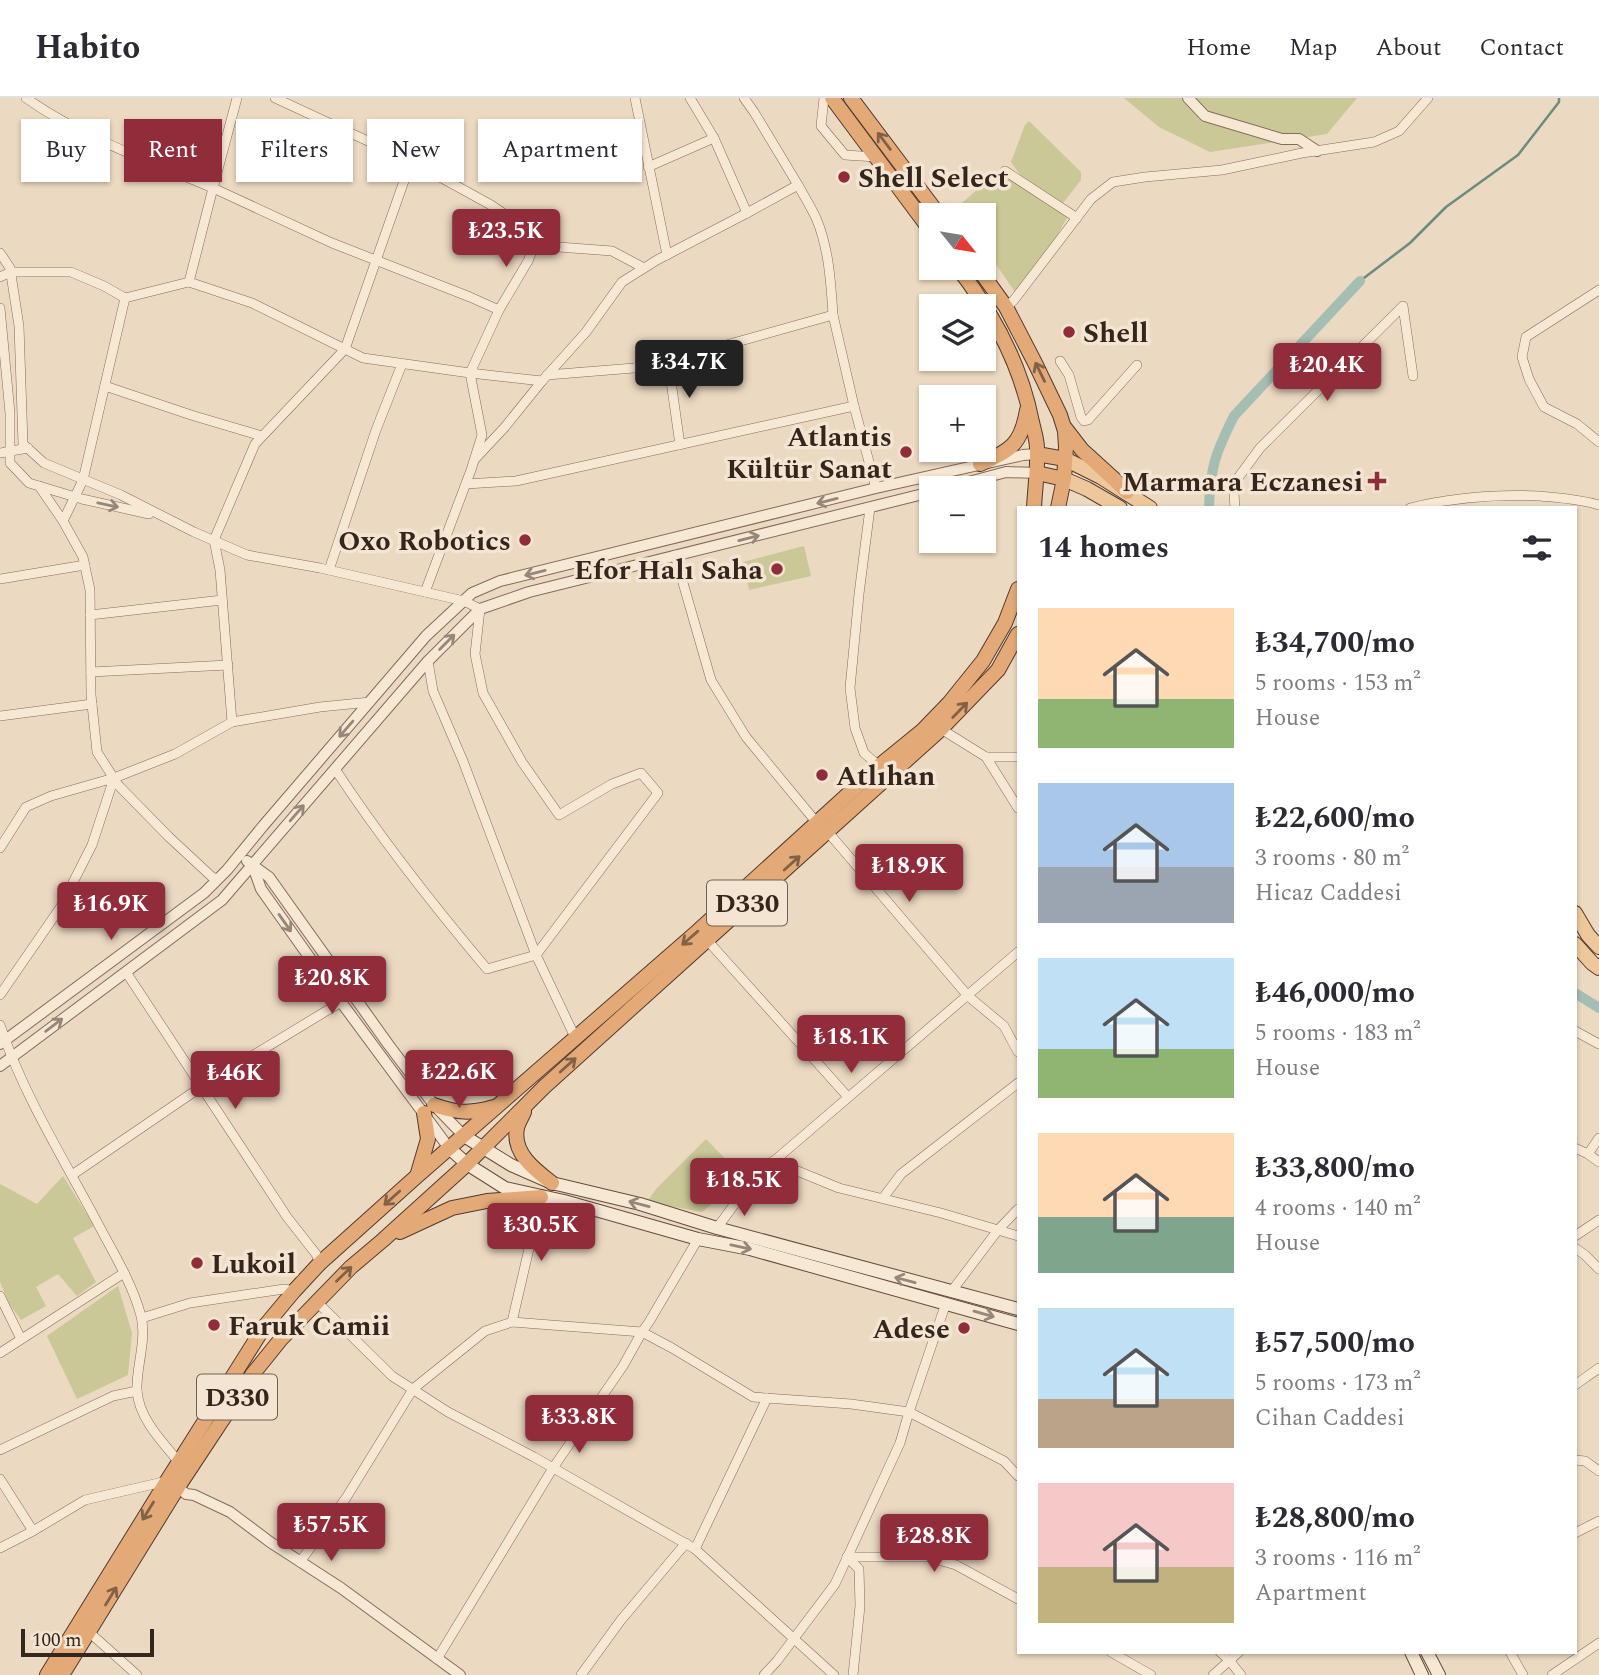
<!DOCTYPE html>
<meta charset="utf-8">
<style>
body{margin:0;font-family:Spectral,serif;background:#f7f7f7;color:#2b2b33;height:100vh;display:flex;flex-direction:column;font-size:26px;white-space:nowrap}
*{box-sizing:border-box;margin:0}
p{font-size:23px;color:#7c7c81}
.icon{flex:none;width:38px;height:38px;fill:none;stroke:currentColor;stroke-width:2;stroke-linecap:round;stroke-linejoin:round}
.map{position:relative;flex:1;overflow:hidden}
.drawer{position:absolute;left:1017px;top:408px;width:560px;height:1148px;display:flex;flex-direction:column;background:#fff;border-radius:0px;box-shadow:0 2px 5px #0004}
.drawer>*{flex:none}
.banner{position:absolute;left:21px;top:21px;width:665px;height:63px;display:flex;gap:14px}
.needle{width:46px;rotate:120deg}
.controls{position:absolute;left:919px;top:105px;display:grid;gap:14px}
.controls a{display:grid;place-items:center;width:77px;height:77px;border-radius:0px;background:#fff;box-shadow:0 2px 5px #0004;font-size:35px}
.scale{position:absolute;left:21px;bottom:18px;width:133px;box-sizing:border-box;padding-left:7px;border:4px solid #35261d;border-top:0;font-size:19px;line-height:24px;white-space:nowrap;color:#35261d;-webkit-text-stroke:5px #f3e5d1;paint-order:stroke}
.price{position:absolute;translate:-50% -60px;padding:0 16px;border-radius:7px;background:#912c3b;color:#fff;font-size:23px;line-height:46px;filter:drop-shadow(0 2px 4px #0008)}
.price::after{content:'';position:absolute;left:50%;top:42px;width:21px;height:16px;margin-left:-10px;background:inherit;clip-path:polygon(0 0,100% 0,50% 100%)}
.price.on{background:#222;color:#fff}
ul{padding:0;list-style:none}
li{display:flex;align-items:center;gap:21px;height:175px;padding:0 21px}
li span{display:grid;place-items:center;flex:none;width:196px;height:140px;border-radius:0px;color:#555}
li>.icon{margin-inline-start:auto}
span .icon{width:84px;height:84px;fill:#fffc;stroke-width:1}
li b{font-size:30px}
h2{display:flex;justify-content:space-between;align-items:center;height:84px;padding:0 21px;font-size:30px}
.pill{padding:0 24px;border-radius:0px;background:#fff;box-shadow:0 2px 5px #0004;font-size:24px;line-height:63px}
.pill.on{background:#912c3b;color:#fff}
header{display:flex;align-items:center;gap:42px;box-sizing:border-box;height:98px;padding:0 35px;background:#fff;border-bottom:2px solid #e1e1e2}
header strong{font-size:33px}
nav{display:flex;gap:38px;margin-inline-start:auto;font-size:24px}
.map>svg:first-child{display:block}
</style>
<header>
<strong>Habito</strong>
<nav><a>Home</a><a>Map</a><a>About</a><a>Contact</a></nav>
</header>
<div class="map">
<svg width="1599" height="1577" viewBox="0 0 1599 1577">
<rect width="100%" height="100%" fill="#ecd9c1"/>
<g fill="#c9c896">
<polygon points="1124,0 1357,0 1327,36 1210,54 1159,29"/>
<polygon points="1029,23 1081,74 1081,82 1063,105 1023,81 1011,64 1025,27"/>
<polygon points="1000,72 1031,95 1068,118 1049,152 1015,194 984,149 984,117 961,117 956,110"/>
<polygon points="804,448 811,478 749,492 743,464"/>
<polygon points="706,1041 744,1080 702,1114 647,1104 656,1091"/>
<polygon points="63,1078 94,1128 73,1140 96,1184 77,1198 58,1176 36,1189 46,1208 21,1222 10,1207 0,1184 0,1086 37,1106"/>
<polygon points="118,1188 132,1235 128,1277 77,1301 47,1238"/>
</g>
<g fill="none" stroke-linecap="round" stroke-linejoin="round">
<polyline stroke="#6b8c7f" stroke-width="2.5" points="1360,183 1410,145 1446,109 1518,57 1559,4 1559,0"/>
<g stroke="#a4beb3" stroke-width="10">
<path d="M1209 410C1210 369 1216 354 1234 318L1360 183"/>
<polyline points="1575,895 1599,910"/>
</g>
<g stroke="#846b5a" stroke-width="10">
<g id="minor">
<path d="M26 0C81 39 151 64 213 90L237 0"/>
<polyline points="275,0 411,63 491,107 519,126 545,148 612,153 644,170"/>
<polyline points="635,0 667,157"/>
<polyline points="744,0 754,14 798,87"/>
<polyline points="824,0 821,28 845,57 876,59"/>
<polyline points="648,69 714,40"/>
<polyline points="1005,73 1077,120"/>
<path d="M747 115 798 87C804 98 811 109 816 120 829 150 831 186 833 217"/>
<path d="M0 155 10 170 19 228 23 346 44 365 121 397 194 434 247 457 320 470 464 503 480 511 475 556 483 595 522 664 559 717 612 686 641 675 658 695 536 857 487 871C433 807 381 741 335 671"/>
<polyline points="0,179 11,174 71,174 104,188 125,200 189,184"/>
<polyline points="1599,192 1526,239 1522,259 1529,281 1544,309 1577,326 1599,344"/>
<polyline points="1006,209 1014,202 1091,101 1113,84 1145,79 1222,72 1302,55 1374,44 1399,33 1428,0"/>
<polyline points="0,210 10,315 10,365 29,385 82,401 149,416"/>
<polyline points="499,212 528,163 537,141"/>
<polyline points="668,262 680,347"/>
<polyline points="1060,263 1069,277 1081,319 1084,323 1088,322 1137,267"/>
<polyline points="105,288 191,317 262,338"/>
<polyline points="854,308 876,390"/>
<polyline points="0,355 28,350"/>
<polyline points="475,361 504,330 542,283"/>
<polyline points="466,386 516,383 854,308 833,217 694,256 634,270 547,277"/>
<polyline points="39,388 63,423 83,382 125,200"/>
<polyline points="870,410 859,496 850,590 855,630 864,655 879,668"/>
<polyline points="1235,410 1234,395 1238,380 1260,350 1403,208 1413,278"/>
<path d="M1410 410C1454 399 1494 396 1540 398 1560 400 1579 401 1599 407"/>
<polyline points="63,423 83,459 90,492 91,597 97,654 118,687 169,739 211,778 217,782"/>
<polyline points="675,457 711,582 746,639 817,725"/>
<polyline points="329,472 376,332 402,266"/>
<polyline points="0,481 85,467"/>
<polyline points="425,494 471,372 482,337 470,275 499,212 470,199 332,145 213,90 189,184 252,205 363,260 470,275 542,283 586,234 622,184 657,162 747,115 714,40 690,0"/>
<polyline points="90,517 222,502"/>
<polyline points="428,563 433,593 463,663 536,857 575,939"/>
<polyline points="91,574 228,567"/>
<polyline points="0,618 92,606"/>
<polyline points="232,624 320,609 370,604"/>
<polyline points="941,631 986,659 1018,659"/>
<polyline points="986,659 1018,710"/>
<polyline points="114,680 175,656 232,624 220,472 214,442 255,346 345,251 411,63"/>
<polyline points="827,733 968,898 1004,928 1018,954"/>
<polyline points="0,750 26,709 51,698 114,680 92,747 60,810 0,897"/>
<polyline points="707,842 848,999"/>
<polyline points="126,874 287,1119 316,1156 320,1165"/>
<path d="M0 927C23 996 62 1058 96 1122 112 1153 132 1184 141 1218 147 1242 136 1269 137 1292 138 1319 162 1344 179 1364"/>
<polyline points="1575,933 1599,946"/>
<polyline points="1575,1050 1588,1056 1599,1064"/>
<polyline points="1588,1056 1599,1040"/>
<polyline points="773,1063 839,1090 941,1115 1018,1138"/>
<polyline points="72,1077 201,989 341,904"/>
<polyline points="883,1100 901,1076 1018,985"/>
<polyline points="717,1130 753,1081 1018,854"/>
<polyline points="1575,1138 1599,1122"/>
<polyline points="1575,1150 1585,1157 1599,1171"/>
<polyline points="951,1194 998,1132 1018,1111"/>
<polyline points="0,1198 21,1241"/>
<polyline points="316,1203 392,1278 448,1314 534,1359 695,1451 834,1577"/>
<polyline points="142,1220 190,1205 284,1191 294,1193"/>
<polyline points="512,1224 541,1099"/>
<polyline points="0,1255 124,1175"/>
<polyline points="1575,1287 1599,1270"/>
<polyline points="0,1352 113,1298 137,1293"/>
<polyline points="1575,1362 1585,1363 1599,1373"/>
<polyline points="0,1381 33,1433 85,1402 167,1383"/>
<polyline points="1575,1435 1599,1423"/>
<polyline points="0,1450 33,1433"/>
<polyline points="695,1451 767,1300"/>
<polyline points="847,1459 928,1459 956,1467 1018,1501"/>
<polyline points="847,1459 859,1471 860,1508 853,1577"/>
<polyline points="300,1464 346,1400 413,1291 485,1233 512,1224 642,1234 672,1250 753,1299 851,1306 909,1314 1004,1363 1018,1378"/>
<polyline points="89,1534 137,1577"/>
<polyline points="1111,1554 1151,1577"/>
<polyline points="1220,1554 1229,1562 1241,1577"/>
<polyline points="1510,1554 1523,1577"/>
<polyline points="437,1561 553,1370 623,1268 642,1234 649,1224 698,1141"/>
<polyline points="581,1577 621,1522 686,1445"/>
<polyline points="764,1577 777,1563 835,1486 900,1345 909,1314 946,1205"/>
<polyline points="1213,1577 1239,1554"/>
<polyline points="1552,1577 1599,1545"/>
</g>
</g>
<g stroke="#846b5a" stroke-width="12">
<g id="tertiary">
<polyline points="1188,0 1205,18 1282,41 1299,41 1317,53"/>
<polyline points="946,390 1006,374 1037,375"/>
<polyline points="247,763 269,779 388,946 434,1007 464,1038"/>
<polyline points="252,766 261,791 341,904 449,1050"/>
<polyline points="0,946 204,795 227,772 263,728 426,538 472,495 500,483 876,390 1023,357 1037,356"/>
<polyline points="0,968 222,802 428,563 480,511 529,494 931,394"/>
<polyline points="178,1389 186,1396 194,1397 230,1414 270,1444 341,1490 460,1577"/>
</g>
</g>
<g stroke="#664c3d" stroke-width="14">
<g id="secondary">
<polyline points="464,1038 511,1067 552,1085 640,1106 717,1130 1018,1211"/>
<polyline points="449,1050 467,1066 505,1090 564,1103 698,1141 750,1151 1018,1226"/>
<polyline points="1411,1554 1422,1577"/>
<polyline points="1427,1554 1439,1577"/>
</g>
</g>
<g stroke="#523a2e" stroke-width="16">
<g id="primary">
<polyline points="1065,361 1101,379 1150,410"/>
<polyline points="1064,381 1087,391 1120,410"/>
<polyline points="1575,815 1588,837 1599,849"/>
<polyline points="1575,846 1592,865 1599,870"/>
</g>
</g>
<g stroke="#523a2e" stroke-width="16">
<g id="trunk">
<polyline points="832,0 931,133"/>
<polyline points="851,0 939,117"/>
<path d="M958 170C993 215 1021 268 1032 324 1034 333 1037 342 1037 350 1038 370 1035 390 1034 410"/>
<polyline points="978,170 1006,209 1035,265 1060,317 1065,333 1066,349 1064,381 1058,410"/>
<polyline points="1065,330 1082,352 1115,382 1127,394"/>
<polyline points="1037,356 1065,361"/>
<path d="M980 366C1011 352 1021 347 1027 312"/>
<polyline points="1037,375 1064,381"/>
<path d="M434 1007C457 1015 470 1016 494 1009"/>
<path d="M524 1014C522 1019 518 1025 517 1030 512 1055 535 1072 552 1085"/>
<polyline points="418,1075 428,1041 424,1015"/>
<polyline points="400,1134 452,1110 487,1103 541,1099"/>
<polyline points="47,1577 167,1383 264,1229 294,1193 320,1165 417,1078 698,833 879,668 922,633 950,604 983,563 1005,525 1018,491"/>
<polyline points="62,1577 178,1389 252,1277 281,1241 351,1169 383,1142 467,1066 544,989 941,631 998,572 1018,536"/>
</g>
</g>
<use href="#minor" stroke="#f7e8d4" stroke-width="9"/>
<use href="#tertiary" stroke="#f7e8d4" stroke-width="10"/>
<use href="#secondary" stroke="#f7e8d4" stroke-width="12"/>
<use href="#primary" stroke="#eec89a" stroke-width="14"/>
<use href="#trunk" stroke="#e3aa78" stroke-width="14"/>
</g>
<defs><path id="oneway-shaft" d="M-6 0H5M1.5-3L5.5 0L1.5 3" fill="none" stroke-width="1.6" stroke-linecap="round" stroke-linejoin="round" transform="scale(1.75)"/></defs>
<g stroke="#836146">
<use href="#oneway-shaft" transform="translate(884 43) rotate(-127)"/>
<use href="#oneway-shaft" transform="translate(1040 274) rotate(-116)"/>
<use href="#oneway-shaft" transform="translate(960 612) rotate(-46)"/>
<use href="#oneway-shaft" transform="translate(792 765) rotate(-42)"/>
<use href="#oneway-shaft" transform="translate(690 840) rotate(139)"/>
<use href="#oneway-shaft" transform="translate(568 967) rotate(-42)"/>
<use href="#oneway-shaft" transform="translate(392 1100) rotate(138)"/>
<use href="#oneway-shaft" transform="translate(344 1176) rotate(-44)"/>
<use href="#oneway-shaft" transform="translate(148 1413) rotate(122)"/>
<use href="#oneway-shaft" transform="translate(111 1498) rotate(-58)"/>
</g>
<g stroke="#968778">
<use href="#oneway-shaft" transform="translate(827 403) rotate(166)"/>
<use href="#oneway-shaft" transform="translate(108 407) rotate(12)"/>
<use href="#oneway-shaft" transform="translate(749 440) rotate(-14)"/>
<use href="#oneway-shaft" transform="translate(535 475) rotate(166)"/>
<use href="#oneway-shaft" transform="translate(447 544) rotate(-45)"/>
<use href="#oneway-shaft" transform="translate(346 631) rotate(131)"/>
<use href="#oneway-shaft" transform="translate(297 715) rotate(-49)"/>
<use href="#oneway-shaft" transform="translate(285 825) rotate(55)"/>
<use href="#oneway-shaft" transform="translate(54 927) rotate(-37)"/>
<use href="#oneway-shaft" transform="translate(639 1106) rotate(-165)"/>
<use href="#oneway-shaft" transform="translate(741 1149) rotate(12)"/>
<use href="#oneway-shaft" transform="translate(905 1182) rotate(-165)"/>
<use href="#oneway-shaft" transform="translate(984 1216) rotate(16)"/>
</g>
<g fill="#912c3b" stroke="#f3e5d1" stroke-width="2.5">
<circle cx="844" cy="79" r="7"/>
<circle cx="1069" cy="234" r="7"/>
<circle cx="906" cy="354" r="7"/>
<path d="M1373.5 372.5h7v7h7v7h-7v7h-7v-7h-7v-7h7z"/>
<circle cx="525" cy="442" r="7"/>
<circle cx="777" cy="471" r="7"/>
<circle cx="822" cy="677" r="7"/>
<circle cx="197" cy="1165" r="7"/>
<circle cx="214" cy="1227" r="7"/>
<circle cx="964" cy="1230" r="7"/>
</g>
<g text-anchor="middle" stroke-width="7" stroke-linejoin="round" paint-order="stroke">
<g fill="#f3e5d1" stroke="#6e5f53" stroke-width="2">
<rect x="707" y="782.5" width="80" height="45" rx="5"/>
<rect x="197" y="1276.5" width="80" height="45" rx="5"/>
</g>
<g font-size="26" font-weight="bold" fill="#35261d">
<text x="747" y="814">D330</text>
<text x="237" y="1308">D330</text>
</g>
<g font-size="28" font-weight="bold" fill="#35261d" stroke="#f3e5d1" text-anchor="start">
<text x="858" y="89">Shell Select</text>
<text x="1083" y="244">Shell</text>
<text x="892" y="348" text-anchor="end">Atlantis<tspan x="892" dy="32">Kültür Sanat</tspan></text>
<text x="1363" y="393" text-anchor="end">Marmara Eczanesi</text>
<text x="511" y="452" text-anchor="end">Oxo Robotics</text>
<text x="763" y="481" text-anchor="end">Efor Halı Saha</text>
<text x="836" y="687">Atlıhan</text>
<text x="211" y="1175">Lukoil</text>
<text x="228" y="1237">Faruk Camii</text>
<text x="950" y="1240" text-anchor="end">Adese</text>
</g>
</g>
</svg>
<div class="controls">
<a><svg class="needle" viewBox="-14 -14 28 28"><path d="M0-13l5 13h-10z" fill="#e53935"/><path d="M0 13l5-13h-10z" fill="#7c7c81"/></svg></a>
<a><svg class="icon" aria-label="layers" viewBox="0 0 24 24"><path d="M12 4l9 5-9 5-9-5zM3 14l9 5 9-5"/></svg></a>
<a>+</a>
<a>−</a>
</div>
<div class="scale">100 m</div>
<b class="price" style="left:506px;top:171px">₺23.5K</b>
<b class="price on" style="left:689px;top:302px">₺34.7K</b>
<b class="price" style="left:1327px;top:305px">₺20.4K</b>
<b class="price" style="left:909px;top:806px">₺18.9K</b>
<b class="price" style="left:111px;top:844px">₺16.9K</b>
<b class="price" style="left:332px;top:918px">₺20.8K</b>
<b class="price" style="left:851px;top:977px">₺18.1K</b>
<b class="price" style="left:459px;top:1012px">₺22.6K</b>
<b class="price" style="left:235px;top:1013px">₺46K</b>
<b class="price" style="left:744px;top:1120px">₺18.5K</b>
<b class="price" style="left:541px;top:1165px">₺30.5K</b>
<b class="price" style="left:579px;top:1357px">₺33.8K</b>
<b class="price" style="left:331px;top:1465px">₺57.5K</b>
<b class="price" style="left:934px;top:1476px">₺28.8K</b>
<div class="banner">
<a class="pill">Buy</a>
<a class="pill on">Rent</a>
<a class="pill">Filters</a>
<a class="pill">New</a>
<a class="pill">Apartment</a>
</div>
<section class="drawer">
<h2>14 homes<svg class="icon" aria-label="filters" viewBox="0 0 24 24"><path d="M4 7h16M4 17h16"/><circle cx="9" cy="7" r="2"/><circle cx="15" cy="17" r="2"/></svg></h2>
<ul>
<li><span style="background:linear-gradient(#ffd9b3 65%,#8fb573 0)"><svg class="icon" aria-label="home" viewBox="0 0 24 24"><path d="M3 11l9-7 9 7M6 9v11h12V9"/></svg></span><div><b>₺34,700/mo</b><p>5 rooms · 153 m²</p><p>House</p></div></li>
<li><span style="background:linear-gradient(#a9c7e8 60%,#9aa5b1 0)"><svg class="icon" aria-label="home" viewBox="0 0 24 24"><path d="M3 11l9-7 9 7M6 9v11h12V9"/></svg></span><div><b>₺22,600/mo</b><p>3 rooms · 80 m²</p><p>Hicaz Caddesi</p></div></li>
<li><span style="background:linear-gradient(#bfe0f5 65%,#8fb573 0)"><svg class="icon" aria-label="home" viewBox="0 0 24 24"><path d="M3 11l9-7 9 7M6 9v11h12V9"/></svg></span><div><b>₺46,000/mo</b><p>5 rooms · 183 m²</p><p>House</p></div></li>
<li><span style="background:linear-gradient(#ffd9b3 60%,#7fa58c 0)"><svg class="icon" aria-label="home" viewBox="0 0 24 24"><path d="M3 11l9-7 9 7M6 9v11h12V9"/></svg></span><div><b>₺33,800/mo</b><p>4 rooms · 140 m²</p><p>House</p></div></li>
<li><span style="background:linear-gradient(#bfe0f5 65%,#b9a48a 0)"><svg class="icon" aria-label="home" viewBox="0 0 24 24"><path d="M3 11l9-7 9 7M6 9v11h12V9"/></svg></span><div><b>₺57,500/mo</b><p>5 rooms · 173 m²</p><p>Cihan Caddesi</p></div></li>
<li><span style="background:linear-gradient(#f6c9c9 60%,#c2b280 0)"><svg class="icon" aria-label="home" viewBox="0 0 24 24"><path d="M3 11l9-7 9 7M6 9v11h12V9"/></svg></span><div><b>₺28,800/mo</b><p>3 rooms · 116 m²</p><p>Apartment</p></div></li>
</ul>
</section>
</div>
